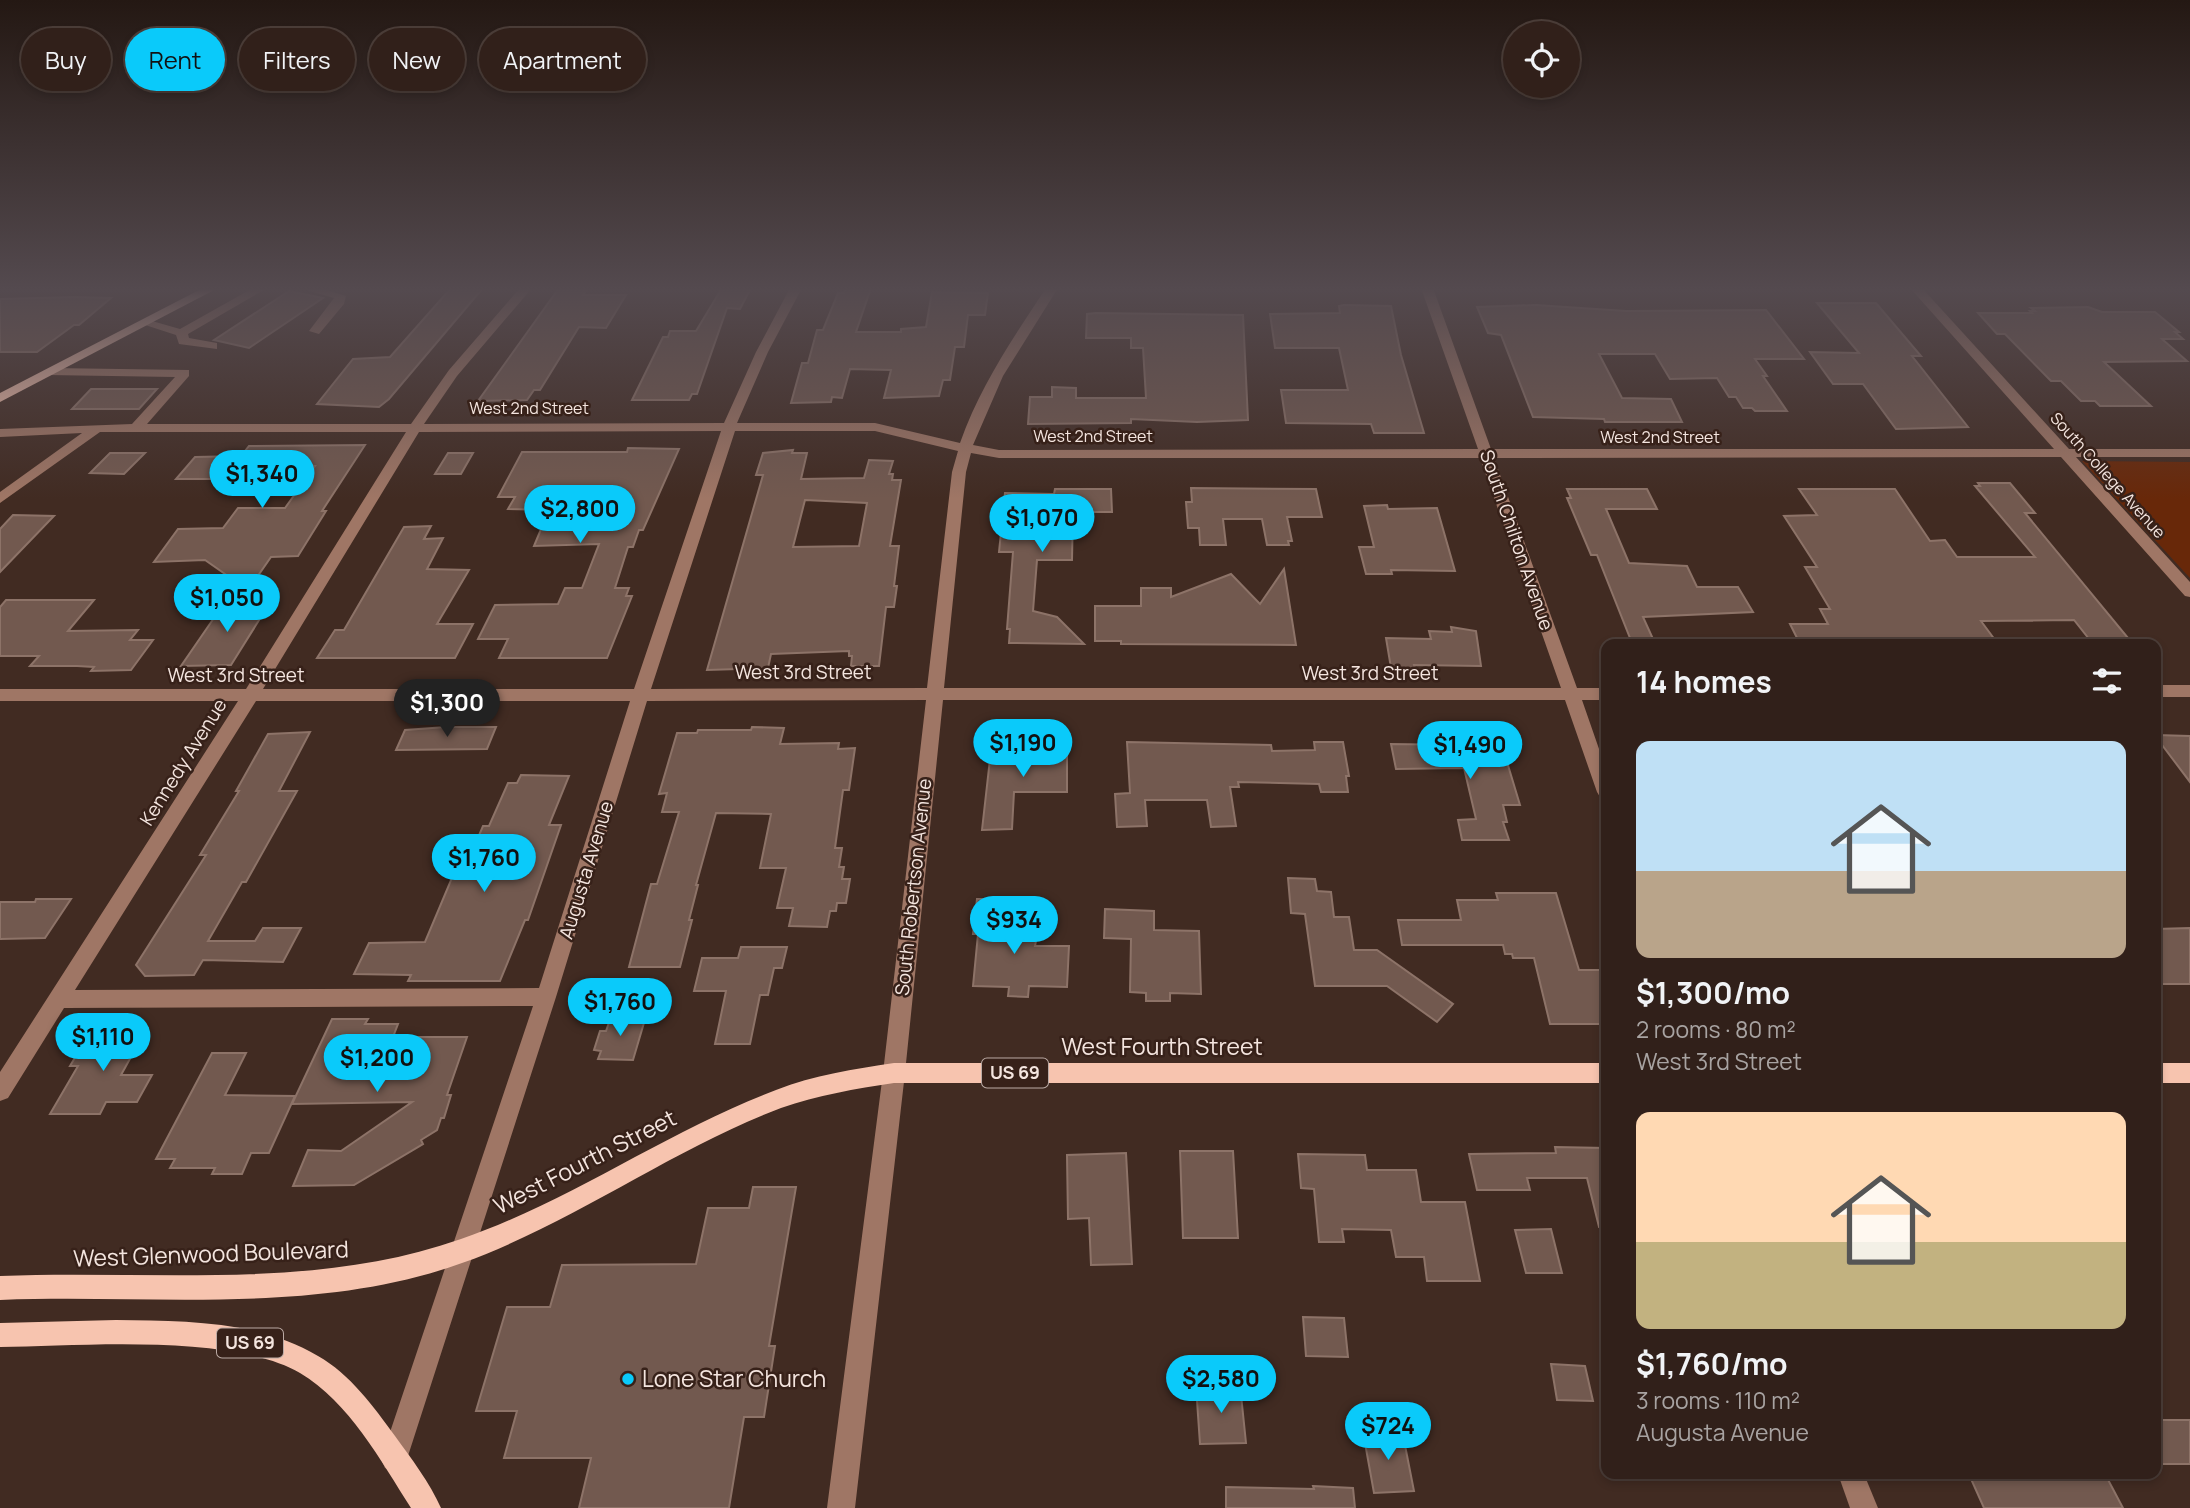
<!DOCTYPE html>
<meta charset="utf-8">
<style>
body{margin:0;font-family:Manrope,sans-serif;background:#3d2d27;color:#f1f3f6;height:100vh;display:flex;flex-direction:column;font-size:26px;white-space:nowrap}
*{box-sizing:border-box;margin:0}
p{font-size:23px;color:#a8a3a2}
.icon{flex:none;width:38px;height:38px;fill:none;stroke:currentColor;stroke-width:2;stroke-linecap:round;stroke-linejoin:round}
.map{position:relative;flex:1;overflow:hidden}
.side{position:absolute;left:1601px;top:639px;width:560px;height:840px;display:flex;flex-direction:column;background:#31201a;border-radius:14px;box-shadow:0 4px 10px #0003,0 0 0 2px #4c3e39}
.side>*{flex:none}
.guide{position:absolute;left:21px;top:28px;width:665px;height:63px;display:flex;gap:14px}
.buttons{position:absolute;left:1503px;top:21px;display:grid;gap:14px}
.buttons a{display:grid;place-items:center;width:77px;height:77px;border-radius:50%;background:#31201a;box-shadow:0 4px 10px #0003,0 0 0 2px #4c3e39;font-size:35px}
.price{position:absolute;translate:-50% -60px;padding:0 16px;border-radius:24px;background:#0acafa;color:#111;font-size:23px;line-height:46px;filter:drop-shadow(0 2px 4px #0008)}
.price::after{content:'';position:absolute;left:50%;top:42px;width:21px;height:16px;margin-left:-10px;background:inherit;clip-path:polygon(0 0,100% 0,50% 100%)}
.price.active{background:#222;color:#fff}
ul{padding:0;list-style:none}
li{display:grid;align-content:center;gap:14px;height:371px;padding:0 35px}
li span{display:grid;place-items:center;height:217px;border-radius:14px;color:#555}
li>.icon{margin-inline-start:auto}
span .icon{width:126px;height:126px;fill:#fffc;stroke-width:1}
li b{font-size:30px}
h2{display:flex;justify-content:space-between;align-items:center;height:84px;padding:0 35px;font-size:30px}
.pill{padding:0 24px;border-radius:32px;background:#31201a;box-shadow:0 4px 10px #0003,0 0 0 2px #4c3e39;font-size:24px;line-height:63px}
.pill.active{background:#0acafa;color:#111}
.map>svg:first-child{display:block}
</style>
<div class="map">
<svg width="2190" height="1508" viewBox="0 0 2190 1508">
<rect width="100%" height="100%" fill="#412b22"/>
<polygon fill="#682809" points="2082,461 2190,462 2190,578"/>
<g fill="#72594f" stroke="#8d7368" stroke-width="2" fill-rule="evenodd">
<polygon points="451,288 483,288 389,399 379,407 317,404 353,359 390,357"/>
<polygon points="559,288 588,288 583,295 626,295 606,328 579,327 540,390 534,390 527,400 478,401"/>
<polygon points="722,288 751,288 740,309 727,308 697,394 692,394 689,400 632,400 663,337 668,337 670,331 696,331"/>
<polygon points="846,288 871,288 856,332 901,332 901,329 926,327 932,292 988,293 985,315 968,315 964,347 955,347 950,380 943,380 939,396 884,398 891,370 850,369 842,398 832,397 831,402 791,403 802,363 808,363 817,330 823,330 838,293 844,293"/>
<polygon points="289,291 323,298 249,348 214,340"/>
<polygon points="74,297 111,298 79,325 74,325 37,352 0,352 0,299"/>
<polygon points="1817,303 1876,303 1921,356 1912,356 1968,427 1896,429 1863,384 1833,384 1810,352 1859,353"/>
<polygon points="1344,305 1391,306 1401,355 1424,433 1374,433 1371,424 1286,423 1281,390 1348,390 1339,348 1275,348 1270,314 1340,313 1339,306"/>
<polygon points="1536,305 1626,311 1766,310 1804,359 1755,359 1767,376 1763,376 1787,411 1755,411 1752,408 1743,408 1736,397 1729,397 1717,378 1670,379 1655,354 1599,354 1622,398 1671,399 1682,422 1605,422 1604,419 1533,417 1501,335 1488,333 1477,307"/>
<polygon points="2088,307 2102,312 2155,312 2179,332 2175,332 2183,339 2162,339 2187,361 2104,362 2151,406 2100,406 2095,401 2081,401 2061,381 2051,381 2005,334 1997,334 1978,313 2032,313 2030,311 2035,311 2031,308"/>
<polygon points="1096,313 1243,315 1248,420 1197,422 1131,419 1131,423 1028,424 1030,397 1052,397 1052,387 1076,388 1076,398 1146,398 1143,348 1131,348 1131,338 1086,338 1087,314"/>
<polygon points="91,389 157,389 139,409 72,409"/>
<polygon points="365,445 322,511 326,511 298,556 271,557 248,590 205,560 154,562 178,529 223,528 238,508 285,508 315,466 260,466 251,479 176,479 195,457 241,456 249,446"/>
<polygon points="628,448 679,449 643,530 639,530 633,547 628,547 615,588 629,588 626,596 632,596 607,658 499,658 508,639 478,639 495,605 558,604 565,588 582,588 599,544 534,546 549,510 508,509 515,497 498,497 522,452 627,452"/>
<path d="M793 450 792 453H807L801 479 864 478 869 460 893 461 889 474H893L892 480H901L890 546H899L894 586H897L894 607H886L879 666H851L852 656H849V651L771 654 768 668 707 670 763 475H756L763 453ZM805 500 867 503 859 546 793 547Z"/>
<polygon points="110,453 145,453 124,474 90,473"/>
<polygon points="448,453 473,453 461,474 435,474"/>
<polygon points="1978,483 2010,483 2035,513 2025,513 2133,644 2093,644 2074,620 1981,621 1998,644 1800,644 1790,624 1828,624 1820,609 1830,609 1805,567 1817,567 1784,516 1817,515 1799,489 1895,489 1930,541 1945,540 1957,557 2035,557 1975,486 1980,486"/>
<polygon points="1191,488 1316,489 1322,517 1287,517 1292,541 1288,541 1289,545 1267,545 1262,519 1223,519 1226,545 1200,545 1199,528 1188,528 1186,502 1192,502"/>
<polygon points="1055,489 1111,489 1112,512 1073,512 1072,560 1037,560 1033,611 1057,617 1084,644 1009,643 1010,629 1007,629 1013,552 999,552 1005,493 1054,494"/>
<polygon points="1567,489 1647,489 1657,509 1606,509 1629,563 1687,566 1697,587 1738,587 1753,612 1643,617 1653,639 1630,638 1597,555 1591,555 1567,498 1571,498"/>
<polygon points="1387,505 1388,509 1437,508 1455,571 1391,570 1392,574 1366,574 1359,547 1374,547 1364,506"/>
<polygon points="13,515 54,516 0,572 0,529"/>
<polygon points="431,526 424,539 443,538 427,569 469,570 437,624 473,624 455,658 317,658 335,630 344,630 404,527"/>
<polygon points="1284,569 1296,645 1121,644 1121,641 1095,641 1095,606 1141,606 1141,588 1171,588 1171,597 1231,574 1260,604"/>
<polygon points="6,600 94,600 68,631 138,630 130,640 153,640 131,670 91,671 94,667 77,666 30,666 39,656 0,656 0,607"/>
<polygon points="271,601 231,665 181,666 225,602"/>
<polygon points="1451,627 1476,631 1481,666 1414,665 1415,669 1391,668 1386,638 1431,639 1429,631 1452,632"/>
<polygon points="446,727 496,727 487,749 396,750 405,730"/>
<polygon points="752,727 784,728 780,744 839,743 838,749 855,748 849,790 843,790 835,848 842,848 839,867 844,867 842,879 850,879 846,903 837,903 836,911 830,911 827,927 789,926 793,908 777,908 786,868 760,868 771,814 716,813 696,885 698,885 689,920 692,920 680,967 629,967 651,884 657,884 679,812 662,812 667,793 659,794 677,733 697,733 698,730 751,730"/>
<polygon points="310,732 279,791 297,791 246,882 242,882 208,941 255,941 263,928 301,928 283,962 203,960 194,975 145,976 136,965 206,855 200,855 239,791 236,791 268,734"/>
<polygon points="1459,733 1481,733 1486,752 1504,752 1520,805 1503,805 1507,822 1503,822 1509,840 1462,840 1458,820 1476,819 1464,768 1396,769 1391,744 1462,745"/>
<polygon points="2156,735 2190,736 2190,782 2156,737"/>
<polygon points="1037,741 1067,741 1067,792 1014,792 1012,829 982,830 990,759 998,759 999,748 1037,747"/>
<polygon points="1127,742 1271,745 1272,751 1315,750 1314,742 1343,742 1349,776 1346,776 1348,792 1321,792 1319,784 1238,782 1239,787 1230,787 1236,826 1211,827 1207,800 1145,800 1147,826 1117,827 1115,794 1130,793"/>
<polygon points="521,775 569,776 549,825 561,825 528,920 525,920 500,981 408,981 411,975 354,974 369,943 425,942 454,873 463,873 483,826 489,826 508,783 517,783"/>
<polygon points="1288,878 1315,879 1317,891 1331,892 1334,917 1349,917 1354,950 1377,950 1453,1004 1437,1022 1387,986 1315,986 1305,914 1291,913"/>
<polygon points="1496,893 1556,893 1579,970 1602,970 1606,984 1606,1024 1550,1024 1534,958 1513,958 1512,954 1505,954 1503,945 1402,945 1398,920 1461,920 1457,900 1498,900"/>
<polygon points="36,899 71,899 45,938 0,939 0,902 35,902"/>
<polygon points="977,899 1006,899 1002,941 1036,941 1035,946 1069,946 1067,987 1029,986 1028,997 1008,996 1009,987 973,986 978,934 973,934"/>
<polygon points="1105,909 1154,911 1154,930 1199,931 1201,994 1170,993 1170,1001 1146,1001 1146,993 1130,992 1131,939 1104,938"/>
<polygon points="2190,928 2190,984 2156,984 2156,929"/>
<polygon points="741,947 787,947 782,968 774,968 768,995 760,995 750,1044 715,1044 726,991 694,991 702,958 738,958"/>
<polygon points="612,1014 646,1016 633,1060 598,1059 601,1051 594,1050 600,1031 606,1031"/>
<polygon points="332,1019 368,1019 365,1024 398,1024 393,1037 467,1037 447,1095 451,1095 444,1118 441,1118 437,1130 421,1140 423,1144 354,1185 293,1186 308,1150 341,1151 412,1102 292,1104"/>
<polygon points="147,1028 121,1075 152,1075 137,1102 106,1102 100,1114 50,1114 78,1066 70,1066 92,1029"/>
<polygon points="212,1053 246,1053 225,1095 295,1096 269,1153 251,1153 242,1174 212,1174 215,1168 170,1168 175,1159 156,1159"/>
<polygon points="1555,1147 1606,1148 1606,1226 1599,1227 1587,1178 1527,1178 1530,1190 1477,1190 1469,1154 1556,1153"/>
<polygon points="1180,1151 1233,1151 1238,1238 1183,1238"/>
<polygon points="1126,1153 1132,1264 1091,1265 1089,1218 1068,1219 1067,1155"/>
<polygon points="1298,1154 1365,1155 1367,1170 1416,1170 1421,1202 1465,1202 1480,1281 1427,1281 1424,1257 1396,1257 1391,1230 1342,1229 1344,1242 1319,1242 1314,1189 1301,1188"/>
<polygon points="753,1187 796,1187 769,1346 775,1346 764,1417 744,1417 729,1508 579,1508 591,1458 504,1458 517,1411 476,1411 507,1307 550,1307 562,1265 696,1264 708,1208 749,1208"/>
<polygon points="1551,1229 1562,1273 1526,1273 1515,1230"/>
<polygon points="1303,1317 1344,1318 1348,1357 1306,1356"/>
<polygon points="1551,1364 1585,1366 1593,1401 1557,1400"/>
<polygon points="1240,1385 1246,1443 1200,1444 1196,1386"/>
<rect x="2156" y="1420" width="34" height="44"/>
<polygon points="1402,1430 1414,1491 1374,1493 1363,1432"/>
<polygon points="2105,1474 2123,1508 1984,1508 1971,1479"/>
<polygon points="1313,1486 1353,1488 1355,1508 1226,1508 1226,1487 1314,1489"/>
</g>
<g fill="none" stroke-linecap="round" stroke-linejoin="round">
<g fill="#9f7665" fill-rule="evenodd">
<polygon points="253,288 267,288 188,334 189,338 217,343 217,349 179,344 176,335 139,323 145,319 180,329"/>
<polygon points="299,288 320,288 346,296 344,304 319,334 309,331 334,298"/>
<path d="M520 288H532L457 376 424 424 724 423 756 352 790 288H802L768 352 737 423H875L960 443C980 386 1013 338 1046 288H1058L1003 376 973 445 999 450 1478 449 1421 288H1433L1491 449H2054L1910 288H1922L2069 449H2190V457H2076L2190 582V597L2185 596 2061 457 1494 458 1577 688H1606V700H1582L1606 769V799L1600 797 1597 792 1565 700H943L905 1073 855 1508H827L883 1073 926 700 647 701 556 997 407 1459 403 1468 394 1472 385 1468 381 1459 533 1006 64 1008 8 1098 0 1101V1072L238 701H0V689H246L406 432H100L0 503V492L82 433 0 437V429L132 424 175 377 48 375V369L52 368 189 370V376L147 424H411L449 370ZM721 431 634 689H263L419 432ZM735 431H875L958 451 952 472 927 688 651 689ZM971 453 999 458H1480L1561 688H944L966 472ZM256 701H630L539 988 75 990Z"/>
<rect x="2156" y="685" width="34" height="12"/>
<polygon points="1838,1474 1864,1474 1878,1508 1850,1508"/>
</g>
<g fill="#f7c4af" fill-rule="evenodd">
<polygon points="203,288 218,288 0,402 0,393"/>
<path d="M894 1063H1606V1083H894C855 1089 818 1095 781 1108 670 1150 574 1223 462 1263 315 1316 153 1294 0 1300V1276C153 1270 314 1291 461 1239 571 1201 667 1131 776 1090 814 1075 854 1069 894 1063Z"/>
<rect x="2156" y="1063" width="34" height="20"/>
<path d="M116 1320C183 1321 258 1320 318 1356 350 1374 374 1407 395 1436 411 1458 430 1483 441 1508H411C381 1461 349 1402 300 1373 231 1333 80 1346 0 1347V1323Z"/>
</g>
</g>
<linearGradient id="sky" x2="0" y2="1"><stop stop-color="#241813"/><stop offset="0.58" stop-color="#544a4f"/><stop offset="1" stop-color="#544a4f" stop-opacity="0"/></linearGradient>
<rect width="2190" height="499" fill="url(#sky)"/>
<circle fill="#0acafa" stroke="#372119" stroke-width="2.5" cx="628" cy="1379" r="7"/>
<g text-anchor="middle" stroke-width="5" stroke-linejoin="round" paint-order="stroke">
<g font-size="16" fill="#f4e5df" stroke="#372119">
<text x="529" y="414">West 2nd Street</text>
<text x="1093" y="442">West 2nd Street</text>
<text x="1660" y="443">West 2nd Street</text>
<text transform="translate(2108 475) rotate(48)" y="6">South College Avenue</text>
</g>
<g fill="#372119" stroke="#bbaaa4" stroke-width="2">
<rect x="982" y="1058.5" width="66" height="29" rx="5"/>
<rect x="217" y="1328.5" width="66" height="29" rx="5"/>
</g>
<g font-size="18" font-weight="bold" fill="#f4e5df">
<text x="1015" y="1079">US 69</text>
<text x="250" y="1349">US 69</text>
</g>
<g font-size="19" fill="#f4e5df" stroke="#372119">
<text transform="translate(1517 540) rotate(71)" y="7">South Chilton Avenue</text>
<text x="803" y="679">West 3rd Street</text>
<text x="1370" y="680">West 3rd Street</text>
<text x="236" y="682">West 3rd Street</text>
<text transform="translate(183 762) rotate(-58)" y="7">Kennedy Avenue</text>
<text transform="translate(586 870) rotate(-73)" y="7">Augusta Avenue</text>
<text transform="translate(913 887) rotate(-84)" y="7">South Robertson Avenue</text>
</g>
<g font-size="23" fill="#f4e5df" stroke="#372119">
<text x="1162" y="1055">West Fourth Street</text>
<text transform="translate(585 1162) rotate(-27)" y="8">West Fourth Street</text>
<text transform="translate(211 1254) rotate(-2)" y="8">West Glenwood Boulevard</text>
</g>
<g font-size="23" fill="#f4e5df" stroke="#372119" text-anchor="start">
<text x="642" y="1387">Lone Star Church</text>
</g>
</g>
</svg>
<div class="buttons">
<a><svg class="icon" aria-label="locate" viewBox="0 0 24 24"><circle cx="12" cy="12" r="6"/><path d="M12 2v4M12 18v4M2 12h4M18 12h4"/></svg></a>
</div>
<b class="price" style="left:262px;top:510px">$1,340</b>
<b class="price" style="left:580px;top:545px">$2,800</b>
<b class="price" style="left:1042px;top:554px">$1,070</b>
<b class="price" style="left:227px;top:634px">$1,050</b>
<b class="price active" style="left:447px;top:739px">$1,300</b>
<b class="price" style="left:1023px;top:779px">$1,190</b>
<b class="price" style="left:1470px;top:781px">$1,490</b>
<b class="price" style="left:484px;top:894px">$1,760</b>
<b class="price" style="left:1014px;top:956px">$934</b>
<b class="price" style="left:620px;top:1038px">$1,760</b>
<b class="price" style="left:103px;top:1073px">$1,110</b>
<b class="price" style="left:377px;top:1094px">$1,200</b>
<b class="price" style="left:1221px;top:1415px">$2,580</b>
<b class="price" style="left:1388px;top:1462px">$724</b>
<div class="guide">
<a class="pill">Buy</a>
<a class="pill active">Rent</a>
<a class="pill">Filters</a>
<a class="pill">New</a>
<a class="pill">Apartment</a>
</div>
<section class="side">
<h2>14 homes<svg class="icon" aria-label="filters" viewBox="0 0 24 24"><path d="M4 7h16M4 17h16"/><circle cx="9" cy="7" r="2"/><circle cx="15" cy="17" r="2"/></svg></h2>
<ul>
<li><span style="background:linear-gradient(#bfe0f5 60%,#b9a48a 0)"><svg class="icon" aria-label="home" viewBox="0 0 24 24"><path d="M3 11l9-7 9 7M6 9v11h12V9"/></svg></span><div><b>$1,300/mo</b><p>2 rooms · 80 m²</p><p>West 3rd Street</p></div></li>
<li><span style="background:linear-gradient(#ffd9b3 60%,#c2b280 0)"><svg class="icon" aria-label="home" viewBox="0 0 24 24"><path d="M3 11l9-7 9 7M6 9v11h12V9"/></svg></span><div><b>$1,760/mo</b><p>3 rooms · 110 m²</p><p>Augusta Avenue</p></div></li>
</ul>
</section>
</div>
